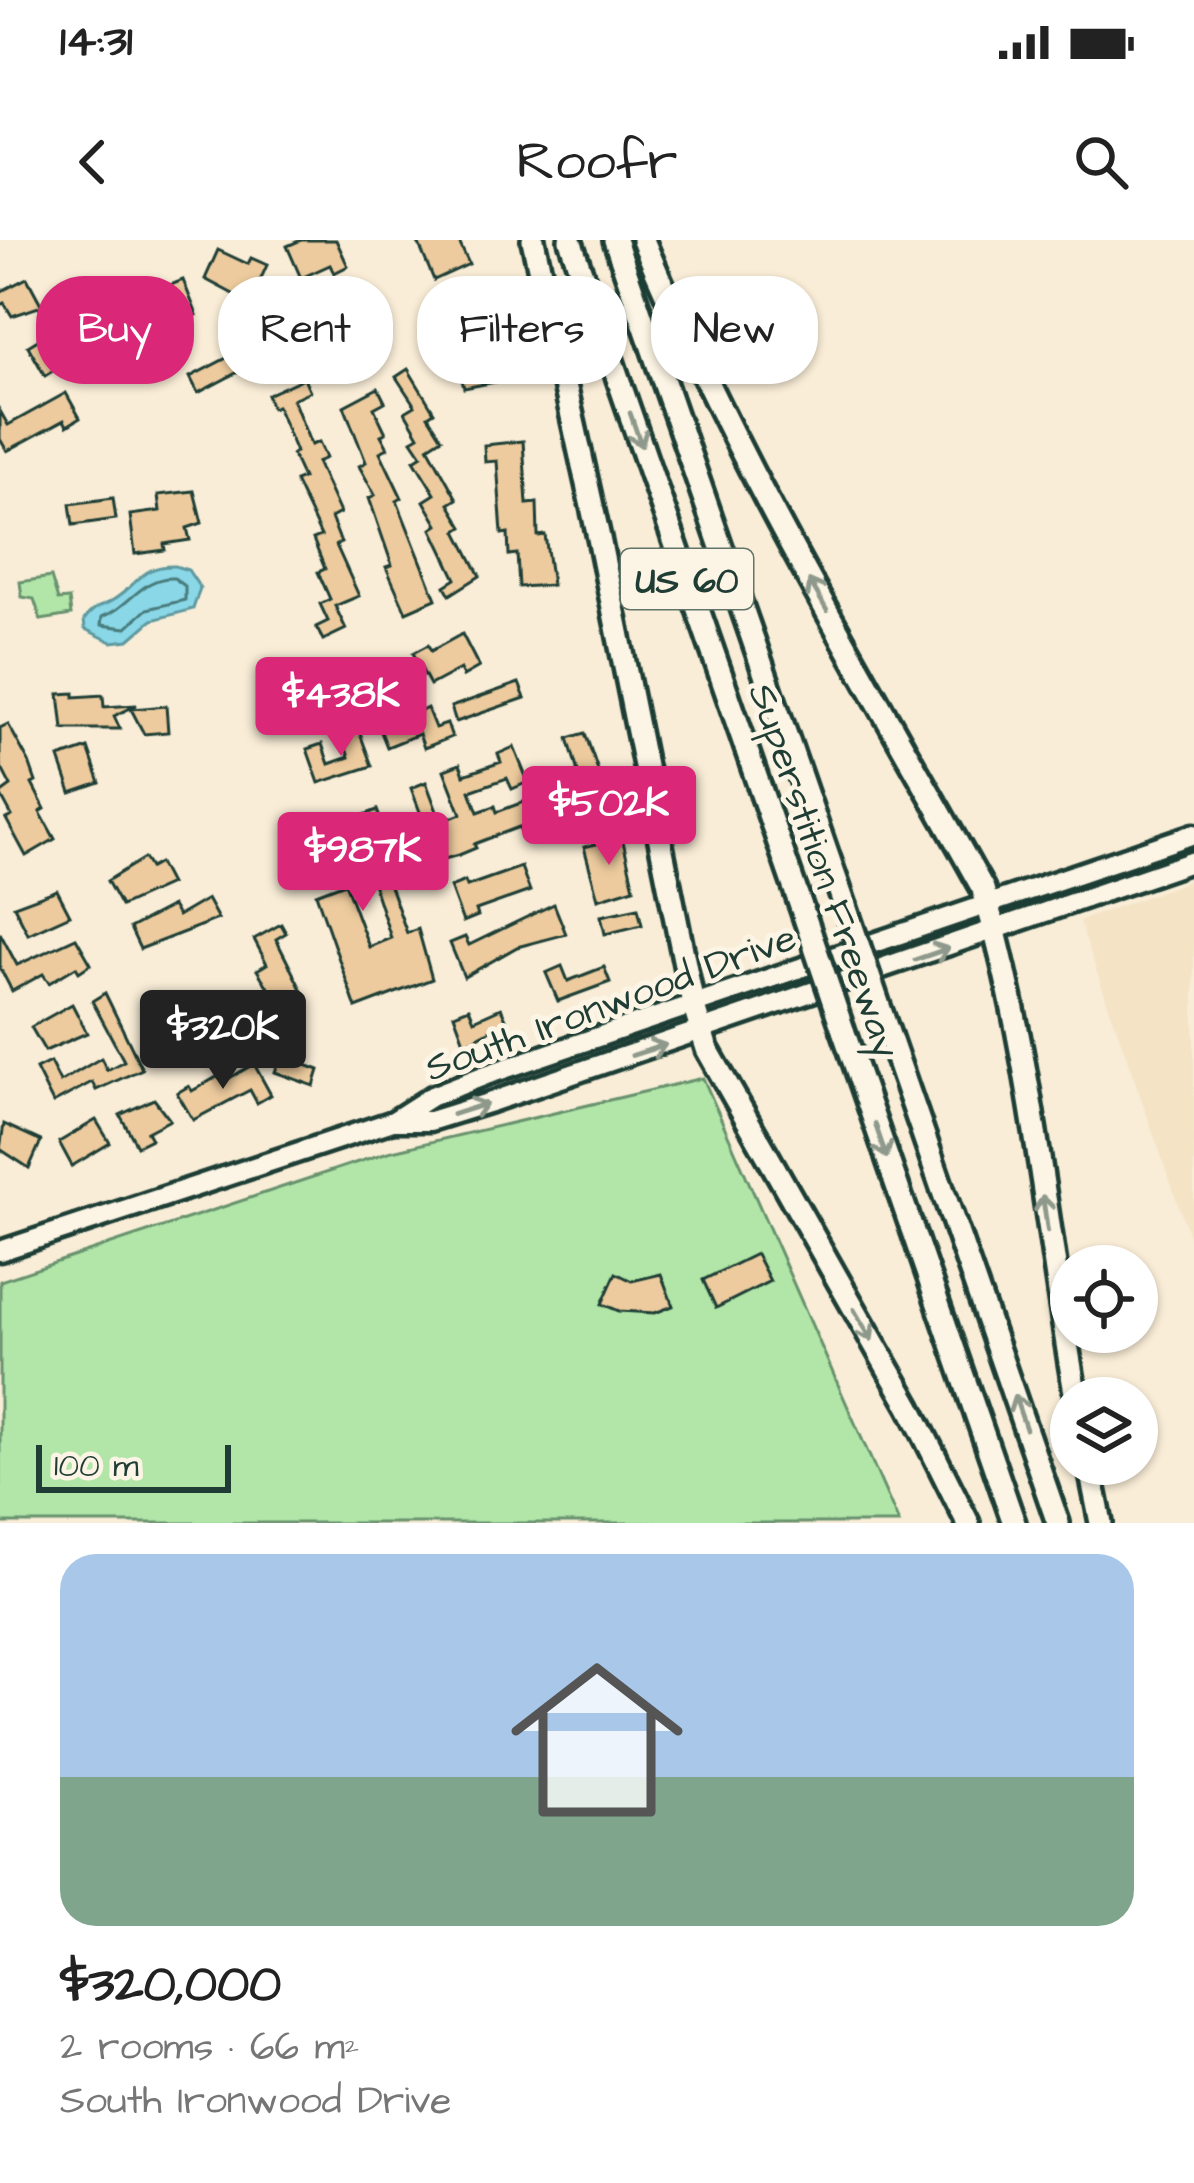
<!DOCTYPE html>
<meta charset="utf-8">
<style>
body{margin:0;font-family:"Architects Daughter",sans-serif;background:#f2f2f2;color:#222;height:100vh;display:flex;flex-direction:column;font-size:45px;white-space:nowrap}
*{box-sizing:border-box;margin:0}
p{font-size:39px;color:#767676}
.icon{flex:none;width:66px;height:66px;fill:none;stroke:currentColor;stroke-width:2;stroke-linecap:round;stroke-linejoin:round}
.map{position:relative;height:1283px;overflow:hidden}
.sheet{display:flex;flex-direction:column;background:#fff;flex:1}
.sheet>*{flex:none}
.hud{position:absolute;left:36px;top:36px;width:1122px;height:108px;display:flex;gap:24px}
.buttons{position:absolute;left:1050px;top:1005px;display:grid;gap:24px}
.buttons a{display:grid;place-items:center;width:108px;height:108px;border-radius:50%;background:#fff;box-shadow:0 3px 9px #0004;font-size:60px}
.scale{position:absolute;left:36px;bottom:30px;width:195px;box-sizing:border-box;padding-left:12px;border:6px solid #1f3d34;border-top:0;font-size:33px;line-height:42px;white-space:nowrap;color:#1f3d34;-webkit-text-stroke:9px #fcf5e5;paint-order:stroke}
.price{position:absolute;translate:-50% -102px;padding:0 27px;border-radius:12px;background:#db2777;color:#fff;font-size:39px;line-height:78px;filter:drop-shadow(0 3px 6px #0008)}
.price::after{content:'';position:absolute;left:50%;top:72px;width:36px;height:27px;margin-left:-18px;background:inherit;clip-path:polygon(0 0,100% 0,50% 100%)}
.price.selected{background:#222;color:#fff}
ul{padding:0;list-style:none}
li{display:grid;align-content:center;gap:24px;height:636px;padding:0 60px}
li+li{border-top:3px solid #e0e0e0}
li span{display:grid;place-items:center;height:372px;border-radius:36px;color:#555}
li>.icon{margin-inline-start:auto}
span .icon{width:216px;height:216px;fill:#fffc;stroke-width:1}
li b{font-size:51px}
.chip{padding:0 42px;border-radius:48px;background:#fff;box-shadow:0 3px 9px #0004;font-size:42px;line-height:108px}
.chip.selected{background:#db2777;color:#fff}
.status{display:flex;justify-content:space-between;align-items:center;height:84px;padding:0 60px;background:#fff;direction:ltr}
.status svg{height:33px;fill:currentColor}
header{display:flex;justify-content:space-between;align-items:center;height:156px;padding:0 60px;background:#fff;font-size:54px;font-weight:600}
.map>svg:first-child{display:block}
</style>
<div class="status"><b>14:31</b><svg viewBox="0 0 49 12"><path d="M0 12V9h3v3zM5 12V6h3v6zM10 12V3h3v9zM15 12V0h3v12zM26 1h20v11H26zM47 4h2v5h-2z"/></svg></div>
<header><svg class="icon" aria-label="back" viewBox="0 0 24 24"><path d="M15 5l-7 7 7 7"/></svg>Roofr<svg class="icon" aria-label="search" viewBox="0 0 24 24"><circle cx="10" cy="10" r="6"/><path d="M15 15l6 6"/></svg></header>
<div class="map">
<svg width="1194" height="1283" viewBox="0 0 1194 1283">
<rect width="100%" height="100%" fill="#f9edd7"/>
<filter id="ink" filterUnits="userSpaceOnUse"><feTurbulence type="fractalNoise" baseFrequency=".00833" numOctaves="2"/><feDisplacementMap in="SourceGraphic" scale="24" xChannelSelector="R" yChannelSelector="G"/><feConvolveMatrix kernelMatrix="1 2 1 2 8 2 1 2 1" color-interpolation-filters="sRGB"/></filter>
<g filter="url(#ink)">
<polygon fill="#f5e3c6" points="1194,639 1194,1010 1079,681"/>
<g fill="#b1e6a8" stroke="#68926e" stroke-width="3">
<polygon points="51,337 58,360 69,359 71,375 41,380 34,359 22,357 20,342"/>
<polygon points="703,838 899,1283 0,1283 0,1041 388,912"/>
</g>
<path fill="#89d7e7" stroke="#5f999f" stroke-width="3" d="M175 326 188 330 200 348 193 369 152 380 129 400 112 402 85 389 84 380C94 365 104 367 116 358 140 342 142 325 175 326Z"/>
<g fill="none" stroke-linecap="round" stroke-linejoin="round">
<path stroke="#497b7c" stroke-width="3" d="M174 338 185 346V360L147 369 126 388 101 385 102 377C130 367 142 336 174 338Z"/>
</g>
<g fill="#edcb9e" stroke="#1f3d34" stroke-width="3">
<polygon points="301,0 336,0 348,26 334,33 330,25 301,38 287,6"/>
<polygon points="417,0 458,0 469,24 434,40"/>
<polygon points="218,10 248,24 251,18 267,25 250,63 205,39"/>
<polygon points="27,38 42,66 12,76 4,63 0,65 0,52"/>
<polygon points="183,40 197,75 166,88 153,52"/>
<polygon points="348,44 359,69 334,81 336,84 253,119 255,123 198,153 190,137 238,112 233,101 284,78 280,70 290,65 294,74"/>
<polygon points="490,83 495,99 457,110 453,94"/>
<polygon points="72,89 84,111 45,136 28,106 41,98 45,104"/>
<polygon points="497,124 500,141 464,148 460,132"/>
<polygon points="408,129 434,172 428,176 442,198 428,207 457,259 449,264 463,287 457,291 480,336 450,355 445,346 456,339 432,289 438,285 424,261 435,254 414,220 422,215 412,200 419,196 405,172 415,166 396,137"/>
<polygon points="304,138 310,151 293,159 311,205 319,202 326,218 317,222 340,273 331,278 341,303 336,305 359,356 335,366 346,389 323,400 316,387 328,381 320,364 330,359 318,332 325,329 313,299 321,296 295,241 303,238 292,214 296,212 277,166 272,168 267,155"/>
<polygon points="378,148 385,162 374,168 386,193 381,195 388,208 380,212 402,258 397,261 436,359 406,372 386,327 392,325 369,258 375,255 359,226 366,222 344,166"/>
<polygon points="66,153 80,178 67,186 64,180 7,211 0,199 0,171 8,185"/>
<polygon points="523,201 527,264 537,263 538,296 545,295 552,345 519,347 517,314 509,315 508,293 502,294 497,221 485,222 484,205"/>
<polygon points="194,251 202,283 187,288 190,300 164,304 165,310 135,314 130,275 160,271 158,255"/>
<polygon points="113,258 116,279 73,285 70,264"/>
<polygon points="462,394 479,427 463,436 460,429 430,445 413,413 428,405 431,411"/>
<polygon points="519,443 525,458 456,482 451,467"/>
<polygon points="74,453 74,457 103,455 104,467 137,465 114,476 120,489 63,489 59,454"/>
<polygon points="166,466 168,492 144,494 131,469"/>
<polygon points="427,468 435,488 447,484 452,497 424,508 419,494 387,507 381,492"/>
<polygon points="8,484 29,522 36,542 32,544 45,569 40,572 55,599 26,616 6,579 12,576 0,554 11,546 0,525 0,488"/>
<polygon points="359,491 372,526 319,543 307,509 322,504 329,524 349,517 342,497"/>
<polygon points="585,493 602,542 571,551 566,536 578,532 568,498"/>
<polygon points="514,507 528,542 512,549 507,538 470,551 478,572 495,566 497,572 526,561 535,587 521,592 519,587 474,604 476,608 459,615 426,624 414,589 425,585 411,548 426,542 441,582 461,574 444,530 460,524 464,535 501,522 498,514"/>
<polygon points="88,508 100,543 71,553 59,518"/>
<polygon points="377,570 383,586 370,591 407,693 418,689 432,739 356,768 316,654 345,643 369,707 391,698 370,634 355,597 337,604 344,622 310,636 291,588 323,575 329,589"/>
<polygon points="622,597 634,648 598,659 584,607"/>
<polygon points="144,618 150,628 159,623 170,644 121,666 107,641"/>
<polygon points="521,627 530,651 476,670 478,676 463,682 450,647 465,641 467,646"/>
<polygon points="57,650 70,675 28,694 14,666"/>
<polygon points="207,659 218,679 140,709 130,688 172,666 178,676"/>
<polygon points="554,664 566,694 517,707 464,737 450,703 465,697 469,705"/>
<polygon points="638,668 642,685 605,694 601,676"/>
<polygon points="281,684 286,693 276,699 305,757 274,774 267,761 274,757 257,730 267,724 254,699"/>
<polygon points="0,693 17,725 76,698 91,724 79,732 76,727 49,743 43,734 12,751 0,728"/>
<polygon points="562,726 568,741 604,727 610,742 558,761 546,733"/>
<polygon points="105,753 142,829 96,850 92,842 53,863 36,829 50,822 60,842 101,818 107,830 124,821 92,761"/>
<polygon points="225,761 242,792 197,813 181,785 219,771 216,766"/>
<polygon points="72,764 87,793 45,811 31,787"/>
<polygon points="469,768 474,780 501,768 507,781 465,804 454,774"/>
<polygon points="281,816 319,830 314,846 275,832"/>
<polygon points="254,824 271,855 257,863 250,850 193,880 177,853 189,846 192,851 222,834 226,840"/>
<polygon points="154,859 170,880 147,892 151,899 137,906 120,875"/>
<polygon points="96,880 110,903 72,926 59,902"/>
<polygon points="4,884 41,901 29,928 0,909"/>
<polygon points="756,1014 770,1041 716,1068 703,1040"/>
<polygon points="616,1033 632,1041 661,1034 673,1066 655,1073 619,1071 602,1064"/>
</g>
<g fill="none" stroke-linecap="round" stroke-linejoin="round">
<g stroke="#1f3d34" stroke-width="27">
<g id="primary">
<polyline points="393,881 430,881 491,862 1194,621"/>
<polyline points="0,1011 393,881 432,856 486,835 1194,594"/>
</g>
</g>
<g stroke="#1f3d34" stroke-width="30">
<g id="highway">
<polyline points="533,0 599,298 693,764 707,809 910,1167 968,1283"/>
<polyline points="570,0 805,678"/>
<polyline points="615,0 845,666"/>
<path d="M643 0C737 226 864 435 983 649 1032 813 1046 989 1076 1158"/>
<polyline points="882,775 1058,1283"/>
<polyline points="843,790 1014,1283"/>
<polyline points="1089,1224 1101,1283"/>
</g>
</g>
<use href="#primary" stroke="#fcf5e5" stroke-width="18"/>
<use href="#highway" stroke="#fcf5e5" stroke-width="21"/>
<g stroke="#1f3d34" stroke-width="30" stroke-linecap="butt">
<g id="highway-bridge">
<polyline points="845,666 882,775"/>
<polyline points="805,678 843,790"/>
</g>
</g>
<use href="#highway-bridge" stroke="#fcf5e5" stroke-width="21"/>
</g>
<defs><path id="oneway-shaft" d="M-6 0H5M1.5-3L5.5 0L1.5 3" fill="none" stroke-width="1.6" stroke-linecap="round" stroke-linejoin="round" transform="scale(3)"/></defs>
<g stroke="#8e998c">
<use href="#oneway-shaft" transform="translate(636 190) rotate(71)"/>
<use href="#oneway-shaft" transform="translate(818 355) rotate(-120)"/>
<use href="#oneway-shaft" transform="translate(932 714) rotate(-19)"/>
<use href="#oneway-shaft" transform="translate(649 810) rotate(-18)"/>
<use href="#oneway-shaft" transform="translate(470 869) rotate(-18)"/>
<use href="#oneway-shaft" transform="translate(881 901) rotate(71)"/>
<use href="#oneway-shaft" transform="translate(1045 973) rotate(-98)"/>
<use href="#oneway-shaft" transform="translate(863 1085) rotate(60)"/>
<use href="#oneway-shaft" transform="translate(1020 1172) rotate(-109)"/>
</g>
</g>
<g text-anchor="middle" stroke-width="10" stroke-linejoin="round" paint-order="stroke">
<rect fill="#fcf5e5" stroke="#617469" stroke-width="3" x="621" y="309" width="132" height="60" rx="9"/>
<g font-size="36" font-weight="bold" fill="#1f3d34">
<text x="687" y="352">US 60</text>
</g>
<g font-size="39" fill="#1f3d34" stroke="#fcf5e5">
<text transform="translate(826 630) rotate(71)" y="14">Superstition Freeway</text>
<text transform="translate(610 761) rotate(-20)" y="14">South Ironwood Drive</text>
</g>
</g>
</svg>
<div class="buttons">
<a><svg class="icon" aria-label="locate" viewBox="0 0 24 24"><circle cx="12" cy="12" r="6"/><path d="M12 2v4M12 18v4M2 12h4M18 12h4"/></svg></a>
<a><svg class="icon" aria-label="layers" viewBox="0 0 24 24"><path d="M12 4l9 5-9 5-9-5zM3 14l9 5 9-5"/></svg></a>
</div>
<div class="scale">100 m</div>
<b class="price" style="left:341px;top:519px">$438K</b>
<b class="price" style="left:609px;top:628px">$502K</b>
<b class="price" style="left:363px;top:674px">$987K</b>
<b class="price selected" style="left:223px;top:852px">$320K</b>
<div class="hud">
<a class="chip selected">Buy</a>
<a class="chip">Rent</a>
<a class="chip">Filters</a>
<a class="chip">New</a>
</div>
</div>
<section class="sheet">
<ul>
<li><span style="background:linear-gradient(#a9c7e8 60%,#7fa58c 0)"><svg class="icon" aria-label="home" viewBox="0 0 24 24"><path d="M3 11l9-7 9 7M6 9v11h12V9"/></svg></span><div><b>$320,000</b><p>2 rooms · 66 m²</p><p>South Ironwood Drive</p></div></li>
</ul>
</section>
